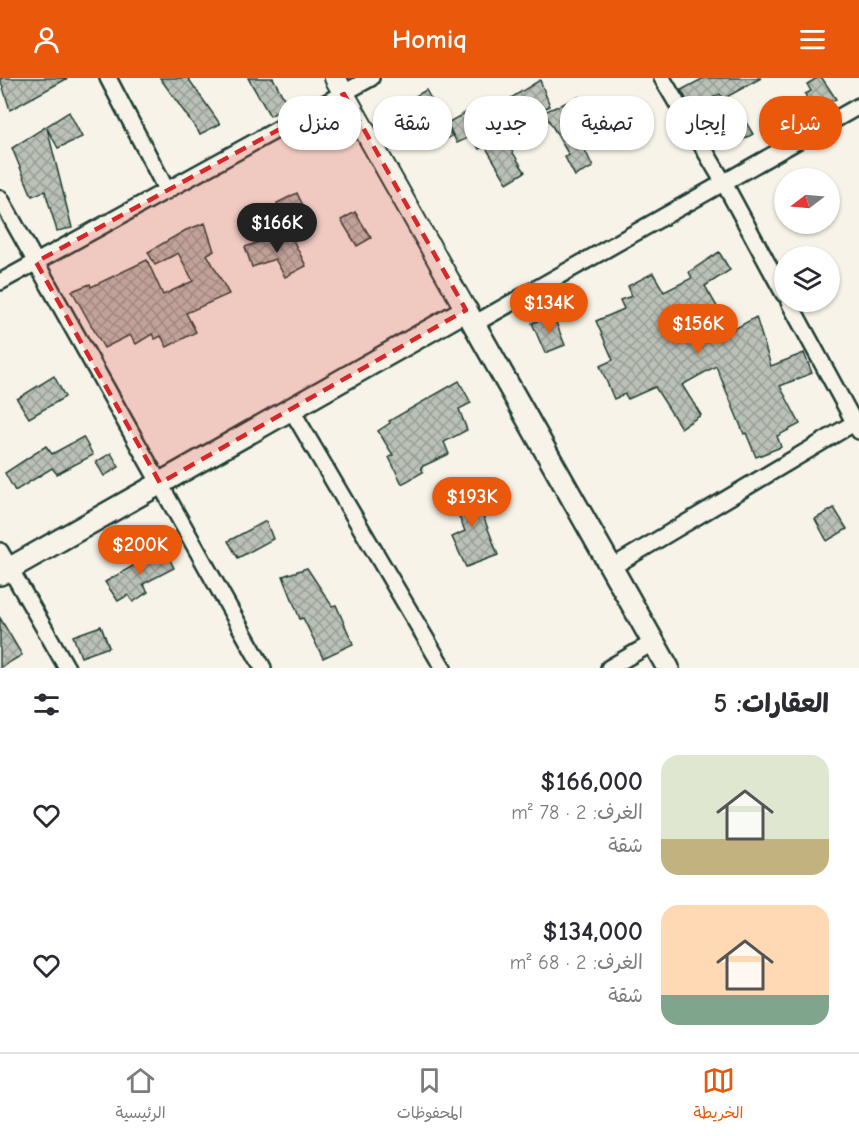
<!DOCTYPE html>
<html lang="ar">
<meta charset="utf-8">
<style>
body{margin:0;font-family:"Comic Neue","Playpen Sans Arabic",sans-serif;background:#f2f2f3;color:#2b2b33;direction:rtl;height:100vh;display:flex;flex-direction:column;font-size:22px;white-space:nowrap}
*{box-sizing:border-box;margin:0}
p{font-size:20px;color:#7c7c81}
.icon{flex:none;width:33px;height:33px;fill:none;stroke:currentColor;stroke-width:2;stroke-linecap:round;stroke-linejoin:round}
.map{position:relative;height:590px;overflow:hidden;direction:ltr}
.details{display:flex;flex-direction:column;background:#fff;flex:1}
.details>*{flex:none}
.banner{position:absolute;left:18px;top:18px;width:824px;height:54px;direction:rtl;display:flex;gap:12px}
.needle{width:39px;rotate:254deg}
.controls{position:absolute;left:774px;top:90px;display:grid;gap:12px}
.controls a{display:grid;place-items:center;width:66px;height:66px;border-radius:50%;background:#fff;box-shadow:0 2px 4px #0004;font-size:30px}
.price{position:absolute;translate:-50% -51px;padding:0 14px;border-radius:21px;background:#ea580c;color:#fff;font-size:20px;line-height:39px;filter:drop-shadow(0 2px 3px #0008)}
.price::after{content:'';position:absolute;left:50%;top:36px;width:18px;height:14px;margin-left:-9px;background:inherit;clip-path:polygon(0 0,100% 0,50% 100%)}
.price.active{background:#222;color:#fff}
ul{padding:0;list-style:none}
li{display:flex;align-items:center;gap:18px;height:150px;padding:0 30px}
li span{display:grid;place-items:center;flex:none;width:168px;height:120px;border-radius:18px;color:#555}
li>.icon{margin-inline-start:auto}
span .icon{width:72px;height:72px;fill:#fffc;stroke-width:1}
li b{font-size:26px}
h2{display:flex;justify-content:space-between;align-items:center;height:72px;padding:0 30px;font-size:26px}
.chip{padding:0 21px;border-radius:24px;background:#fff;box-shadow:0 2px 4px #0004;font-size:21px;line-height:54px}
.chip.active{background:#ea580c;color:#fff}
header{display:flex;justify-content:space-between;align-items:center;height:78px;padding:0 30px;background:#ea580c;color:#fff;font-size:27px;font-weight:700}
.tab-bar{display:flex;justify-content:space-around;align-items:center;height:84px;border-top:2px solid #e1e1e2;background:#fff;font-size:16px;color:#7c7c81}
.tab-bar a{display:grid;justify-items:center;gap:3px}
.tab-bar .active{color:#ea580c}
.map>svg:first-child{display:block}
</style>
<header><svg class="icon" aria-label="menu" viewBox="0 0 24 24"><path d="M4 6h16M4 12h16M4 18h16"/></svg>Homiq<svg class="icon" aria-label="person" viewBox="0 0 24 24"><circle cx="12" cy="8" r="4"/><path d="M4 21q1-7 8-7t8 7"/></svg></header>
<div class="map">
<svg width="859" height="590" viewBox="0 0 859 590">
<defs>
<pattern id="building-cross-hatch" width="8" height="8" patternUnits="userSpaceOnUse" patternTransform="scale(1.5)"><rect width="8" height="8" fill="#bbc1b6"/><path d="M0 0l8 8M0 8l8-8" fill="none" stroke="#979e95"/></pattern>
</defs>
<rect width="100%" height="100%" fill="#f7f3e8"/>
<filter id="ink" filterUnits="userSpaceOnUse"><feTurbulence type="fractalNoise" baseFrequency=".0167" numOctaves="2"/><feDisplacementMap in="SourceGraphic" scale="12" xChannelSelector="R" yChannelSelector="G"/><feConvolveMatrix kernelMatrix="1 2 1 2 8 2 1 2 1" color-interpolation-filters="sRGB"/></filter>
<g filter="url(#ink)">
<g fill="url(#building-cross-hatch)" stroke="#1f3d34" stroke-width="1.5">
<polygon points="0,0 68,0 10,32"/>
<polygon points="160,0 188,0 220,46 200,56"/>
<polygon points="248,0 273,0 288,28 270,38"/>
<polygon points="704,0 761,0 723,21 720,16 692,31 681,12"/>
<polygon points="817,0 822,0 836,21 813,33 805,16 811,13 807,6"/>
<polygon points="540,2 550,28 527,38 500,54 525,94 507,105 485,68 479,71 472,58 457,65 447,45 485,24 490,33"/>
<polygon points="426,12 452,58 431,70 405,24"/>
<polygon points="601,18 612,42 595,50 600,59 583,68 593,89 575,98 565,79 569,77 544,34 579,19 582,26"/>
<polygon points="69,34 82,59 58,70 47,50 72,150 57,153 45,113 32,118 12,70"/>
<polygon points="745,43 753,56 736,66 728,53"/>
<polygon points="297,115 307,136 288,146 277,125"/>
<polygon points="355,134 371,160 357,168 341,142"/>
<polygon points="205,145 214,173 207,176 229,216 186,235 196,254 167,269 161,258 155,261 152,256 136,266 130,257 104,270 72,213 90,206 91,209 147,182 163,217 193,203 178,175 155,187 148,174 186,152"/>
<polygon points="289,154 306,188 285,199 275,181 252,189 245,169"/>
<polygon points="719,174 730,192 705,208 731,253 756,239 771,288 804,275 812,295 780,308 800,346 777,358 781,369 756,379 746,355 744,356 716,288 682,307 701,337 681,350 655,309 628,321 625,316 614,321 600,288 613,282 596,243 624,231 620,222 632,218 628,208 653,195 664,214 692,200 689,194"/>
<polygon points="553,237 565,267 545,275 532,245"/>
<polygon points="54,298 65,319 29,340 17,321"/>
<polygon points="459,303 471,325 459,331 467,352 444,364 449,376 421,389 423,394 402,406 389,379 393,377 378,353 390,345 389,343"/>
<polygon points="83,359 93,377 57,396 52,390 15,413 5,395 46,368 52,376"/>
<polygon points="111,375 119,389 104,398 96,384"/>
<polygon points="471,406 498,477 466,489 452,459 465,453 449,415"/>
<polygon points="834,430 847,451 827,463 815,441"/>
<polygon points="266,443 273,461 238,480 228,463"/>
<polygon points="164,470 174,490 143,506 148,514 133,524 128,517 118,523 105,504"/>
<polygon points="307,490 332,528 336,527 353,566 323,580 303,540 300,541 283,498"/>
<polygon points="0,540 22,577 0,590"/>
<polygon points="101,548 109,569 81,579 73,558"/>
</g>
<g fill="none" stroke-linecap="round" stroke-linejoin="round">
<g stroke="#1f3d34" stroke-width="20">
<g id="minor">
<polyline points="108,0 167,113"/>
<polyline points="662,0 724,105 784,216"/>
<polyline points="0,120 263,590"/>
<polyline points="0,204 371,0"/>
<polyline points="789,224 859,353"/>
<polyline points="474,246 859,28"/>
<polyline points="291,331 443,590"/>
<polyline points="0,473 67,590"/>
<polyline points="612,489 859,342"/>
<polyline points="609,590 654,564"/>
</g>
</g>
<g stroke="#1f3d34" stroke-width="24">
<polyline id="tertiary" points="335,0 466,232"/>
</g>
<g stroke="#1f3d34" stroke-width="26">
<polyline id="secondary" points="0,496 466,232 668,590"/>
</g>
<use href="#minor" stroke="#f7f3e8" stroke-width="15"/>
<use href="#tertiary" stroke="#f7f3e8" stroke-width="20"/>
<use href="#secondary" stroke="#f7f3e8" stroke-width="21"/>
</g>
</g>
<path fill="#d62828" fill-opacity="0.2" stroke="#d62828" stroke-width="4.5" stroke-dasharray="12 8" stroke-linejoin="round" d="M344 16 466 232 160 405 36 184Z"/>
</svg>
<div class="controls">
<a><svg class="needle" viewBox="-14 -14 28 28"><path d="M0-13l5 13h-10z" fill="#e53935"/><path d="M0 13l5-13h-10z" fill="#7c7c81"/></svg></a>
<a><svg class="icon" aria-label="layers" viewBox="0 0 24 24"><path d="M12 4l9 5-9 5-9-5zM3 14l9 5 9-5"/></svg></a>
</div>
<b class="price active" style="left:277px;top:176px">$166K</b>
<b class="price" style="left:549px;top:256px">$134K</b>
<b class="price" style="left:698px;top:277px">$156K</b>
<b class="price" style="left:472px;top:450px">$193K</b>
<b class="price" style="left:140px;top:498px">$200K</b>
<div class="banner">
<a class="chip active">شراء</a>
<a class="chip">إيجار</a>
<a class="chip">تصفية</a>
<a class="chip">جديد</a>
<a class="chip">شقة</a>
<a class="chip">منزل</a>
</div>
</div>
<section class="details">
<h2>العقارات: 5<svg class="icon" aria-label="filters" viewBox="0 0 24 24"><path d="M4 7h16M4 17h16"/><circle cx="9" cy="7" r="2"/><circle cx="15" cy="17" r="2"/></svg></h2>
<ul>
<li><span style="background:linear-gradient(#dfe7d0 70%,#c2b280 0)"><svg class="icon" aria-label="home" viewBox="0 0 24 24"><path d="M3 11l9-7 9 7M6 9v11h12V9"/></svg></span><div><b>$166,000</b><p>الغرف: 2 · 78 m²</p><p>شقة</p></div><svg class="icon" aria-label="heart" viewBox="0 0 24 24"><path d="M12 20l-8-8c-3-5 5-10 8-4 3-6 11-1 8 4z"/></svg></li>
<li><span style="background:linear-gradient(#ffd9b3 75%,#7fa58c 0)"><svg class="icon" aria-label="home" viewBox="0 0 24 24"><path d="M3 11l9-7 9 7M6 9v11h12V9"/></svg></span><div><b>$134,000</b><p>الغرف: 2 · 68 m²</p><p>شقة</p></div><svg class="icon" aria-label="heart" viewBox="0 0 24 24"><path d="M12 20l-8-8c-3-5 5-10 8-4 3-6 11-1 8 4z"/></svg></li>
</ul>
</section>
<nav class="tab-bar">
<a class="active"><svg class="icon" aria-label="map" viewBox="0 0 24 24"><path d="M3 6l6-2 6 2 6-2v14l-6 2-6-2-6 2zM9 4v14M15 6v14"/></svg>الخريطة</a>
<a><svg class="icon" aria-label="saved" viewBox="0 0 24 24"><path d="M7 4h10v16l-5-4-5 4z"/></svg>المحفوظات</a>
<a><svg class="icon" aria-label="home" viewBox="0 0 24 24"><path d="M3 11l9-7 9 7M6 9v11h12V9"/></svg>الرئيسية</a>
</nav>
